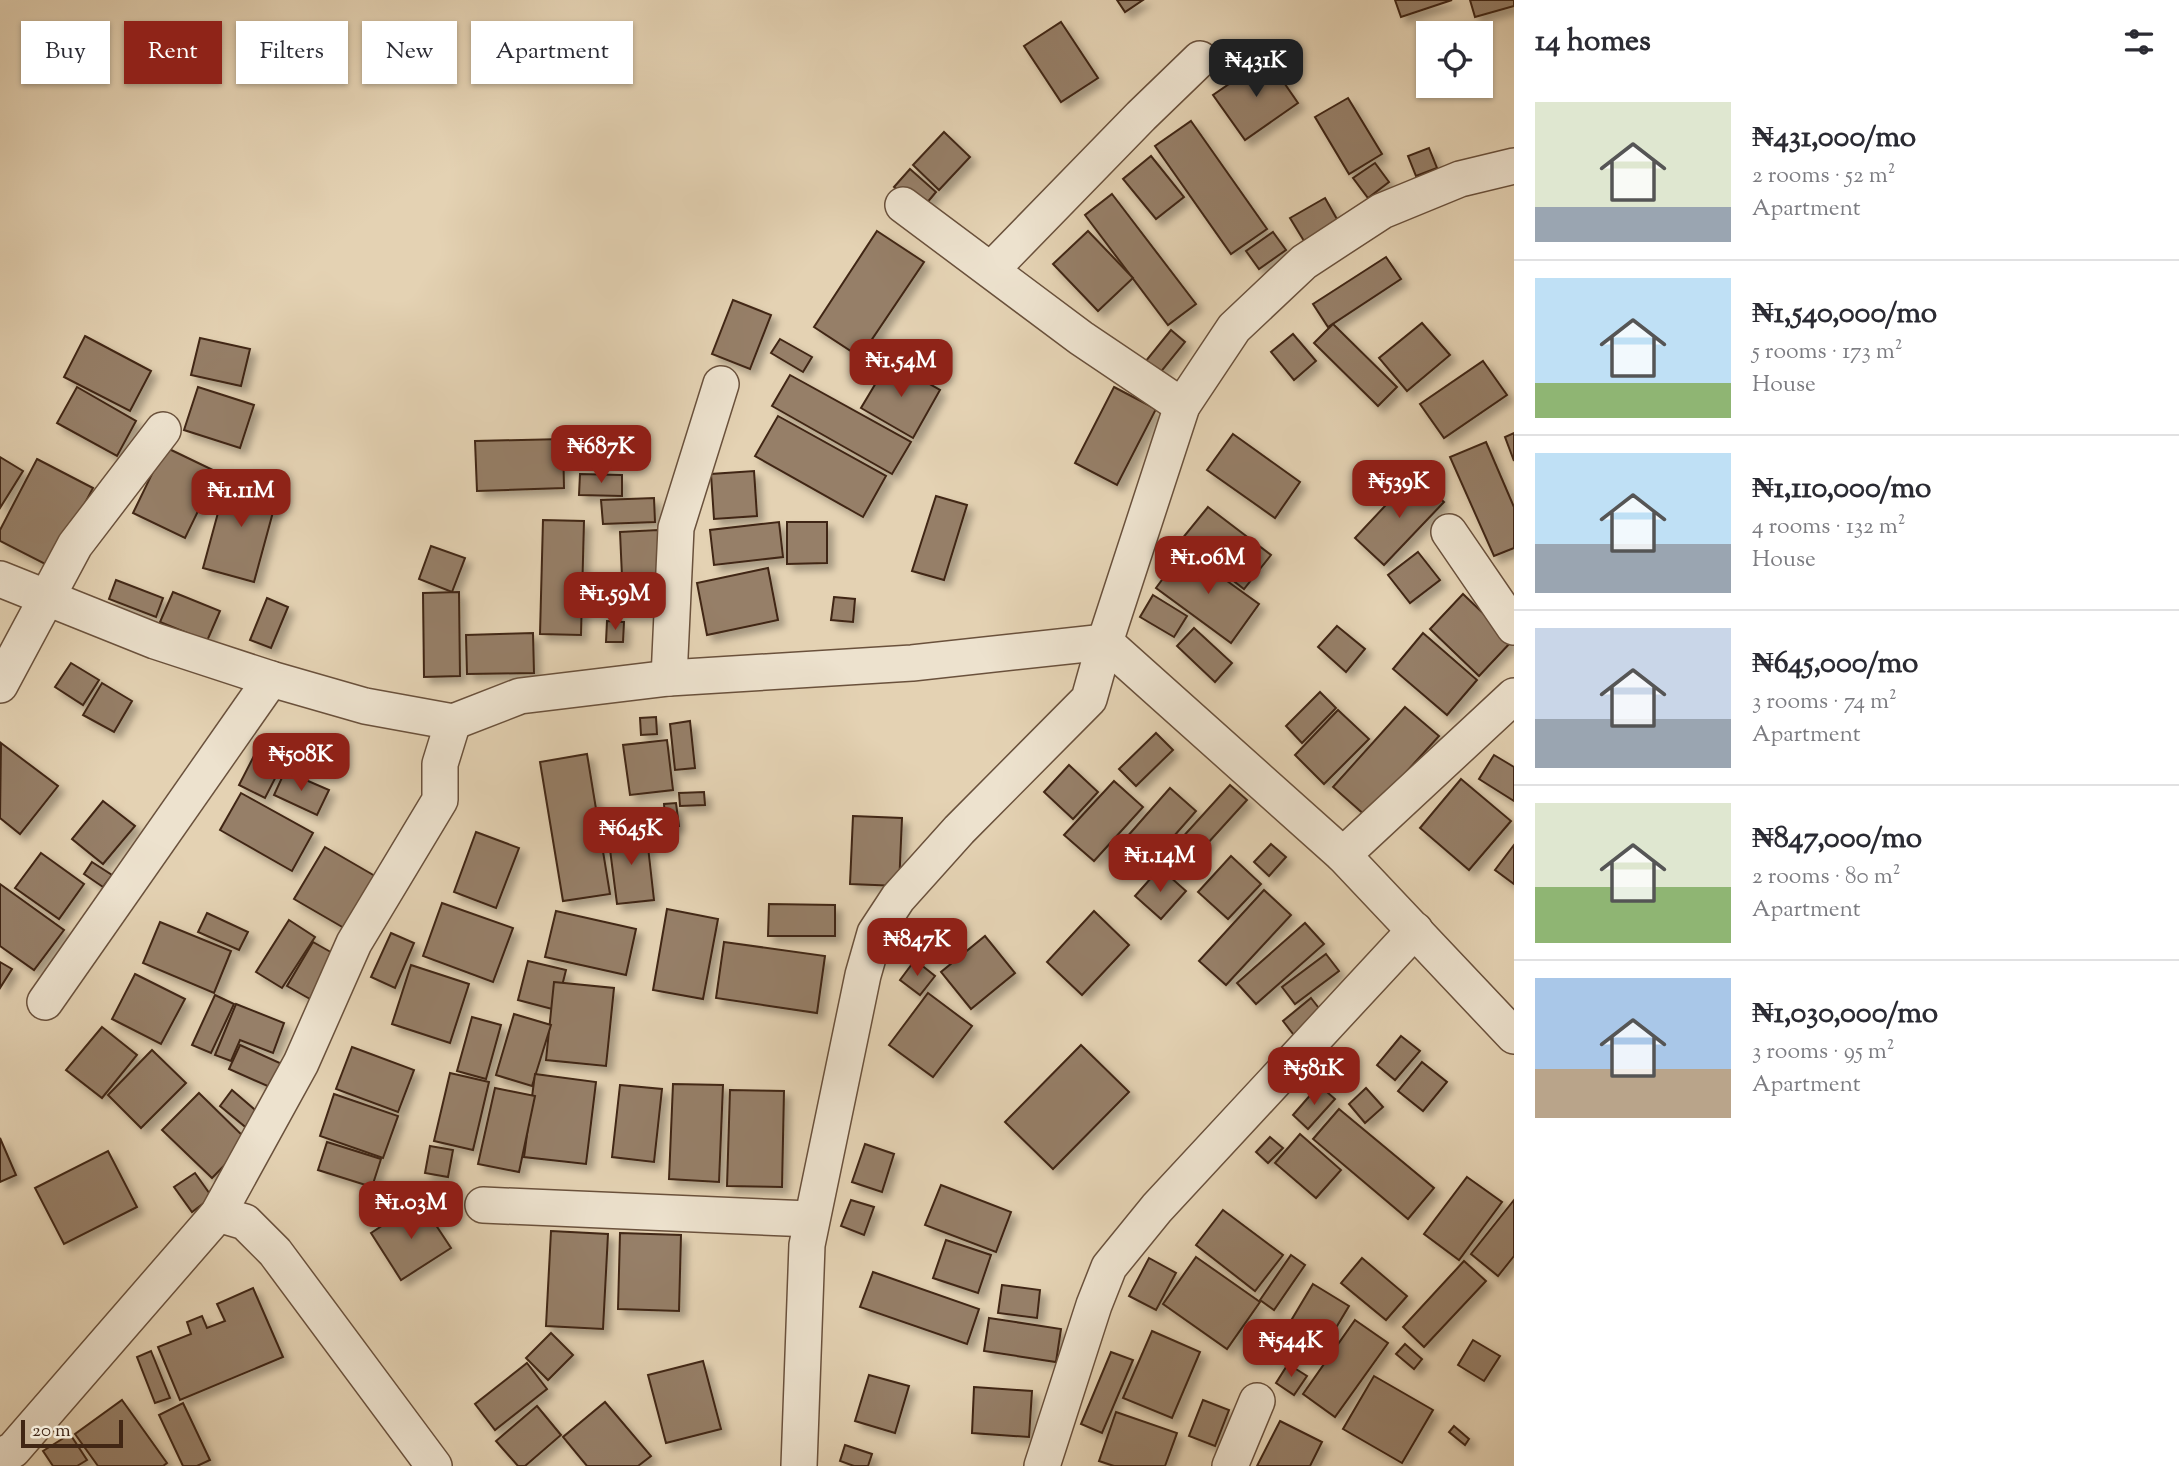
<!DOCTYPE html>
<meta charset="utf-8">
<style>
body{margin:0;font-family:"Sorts Mill Goudy",serif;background:#f2f2f3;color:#2b2b33;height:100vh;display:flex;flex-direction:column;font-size:26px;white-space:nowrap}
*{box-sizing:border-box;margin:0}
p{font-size:23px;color:#7c7c81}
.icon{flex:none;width:38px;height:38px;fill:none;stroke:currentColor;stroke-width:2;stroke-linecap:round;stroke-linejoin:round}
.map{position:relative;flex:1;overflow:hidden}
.side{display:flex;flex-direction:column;background:#fff;width:665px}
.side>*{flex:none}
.guide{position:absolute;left:21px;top:21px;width:665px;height:63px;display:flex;gap:14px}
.buttons{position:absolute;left:1416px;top:21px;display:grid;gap:14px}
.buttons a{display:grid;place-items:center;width:77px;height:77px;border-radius:0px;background:#fff;box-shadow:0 2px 5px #0004;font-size:35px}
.scale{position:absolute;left:21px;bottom:18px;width:102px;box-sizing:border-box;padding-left:7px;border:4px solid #412614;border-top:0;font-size:19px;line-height:24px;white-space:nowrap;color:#412614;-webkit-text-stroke:5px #ede2ce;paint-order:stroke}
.price{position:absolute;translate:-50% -60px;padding:0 16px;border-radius:14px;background:#8f2418;color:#fff;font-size:23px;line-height:46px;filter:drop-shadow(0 2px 4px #0008)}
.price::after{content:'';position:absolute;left:50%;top:42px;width:21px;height:16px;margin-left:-10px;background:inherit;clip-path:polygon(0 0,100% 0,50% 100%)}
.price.active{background:#222;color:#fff}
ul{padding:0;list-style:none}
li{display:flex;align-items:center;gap:21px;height:175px;padding:0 21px}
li+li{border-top:2px solid #e1e1e2}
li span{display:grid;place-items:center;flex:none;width:196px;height:140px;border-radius:0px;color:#555}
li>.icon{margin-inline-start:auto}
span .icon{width:84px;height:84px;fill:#fffc;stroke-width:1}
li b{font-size:30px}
h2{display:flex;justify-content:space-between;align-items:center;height:84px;padding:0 21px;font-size:30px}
.chip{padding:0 24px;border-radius:0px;background:#fff;box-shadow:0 2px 5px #0004;font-size:24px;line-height:63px}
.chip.active{background:#8f2418;color:#fff}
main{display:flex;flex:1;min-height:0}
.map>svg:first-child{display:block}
</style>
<main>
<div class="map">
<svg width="1514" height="1466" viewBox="0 0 1514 1466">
<defs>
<filter id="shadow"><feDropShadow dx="6" dy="6" stdDeviation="3.5" flood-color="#0004"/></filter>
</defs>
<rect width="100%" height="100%" fill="#e4d2b3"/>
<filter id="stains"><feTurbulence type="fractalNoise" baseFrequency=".00286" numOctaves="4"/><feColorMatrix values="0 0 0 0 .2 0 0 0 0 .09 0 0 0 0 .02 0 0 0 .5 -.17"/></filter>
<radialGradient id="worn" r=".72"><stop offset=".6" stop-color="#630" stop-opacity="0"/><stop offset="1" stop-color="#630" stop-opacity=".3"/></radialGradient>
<g fill="#967f67" stroke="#412614" stroke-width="2" filter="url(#shadow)">
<polygon points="1117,0 1143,0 1125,12"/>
<polygon points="1395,0 1452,0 1401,17"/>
<polygon points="1470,0 1514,0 1514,6 1475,17"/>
<polygon points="1061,22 1098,78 1061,102 1024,46"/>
<polygon points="1267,58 1298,103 1245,140 1213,95"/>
<polygon points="1348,98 1382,154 1349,174 1315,117"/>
<polygon points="1191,121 1267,229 1231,254 1155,146"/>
<polygon points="944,132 970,157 939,190 913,165"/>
<polygon points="1429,148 1437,168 1416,176 1408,156"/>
<polygon points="1151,156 1184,197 1156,219 1123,179"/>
<polygon points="1375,163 1389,182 1368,198 1353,178"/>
<polygon points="910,169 936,192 921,210 894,187"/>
<polygon points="1112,194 1196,304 1168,325 1085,215"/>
<polygon points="1325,198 1338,221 1304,241 1290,218"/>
<polygon points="877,231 924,262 860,357 814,327"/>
<polygon points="1088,231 1133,278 1098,311 1053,264"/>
<polygon points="1273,232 1286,250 1259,269 1246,251"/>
<polygon points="1386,257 1401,279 1328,327 1313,304"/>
<polygon points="733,300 771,315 750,369 712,354"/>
<polygon points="1422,323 1450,355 1407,391 1379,358"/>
<polygon points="1333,324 1397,387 1378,406 1314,343"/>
<polygon points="1171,330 1185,342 1160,373 1145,362"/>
<polygon points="1293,334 1316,361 1294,380 1271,352"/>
<polygon points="85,336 151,371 130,411 64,377"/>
<polygon points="200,338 250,349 241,386 191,375"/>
<polygon points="780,339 812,357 803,372 771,353"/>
<polygon points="889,361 940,390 913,438 861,408"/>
<polygon points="1483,361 1507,395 1444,438 1420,404"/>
<polygon points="790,375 911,442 892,474 772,406"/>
<polygon points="77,387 136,421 117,456 57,423"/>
<polygon points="198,387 254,405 240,448 184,430"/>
<polygon points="1114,387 1156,409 1117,485 1075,463"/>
<polygon points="778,416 886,476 863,517 755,456"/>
<polygon points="1514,433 1514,461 1505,437"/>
<polygon points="1233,434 1300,482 1275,518 1207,470"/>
<polygon points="563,439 564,488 477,491 475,441"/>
<polygon points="1486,442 1514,507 1514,548 1494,556 1450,457"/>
<polygon points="165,447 217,472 185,538 133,513"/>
<polygon points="0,457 23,471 0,508"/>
<polygon points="37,459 93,488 51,567 0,541 0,530"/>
<polygon points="754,471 757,516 714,519 711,474"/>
<polygon points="580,474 622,475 622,496 579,495"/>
<polygon points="1414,475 1444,502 1384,565 1355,538"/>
<polygon points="228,476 279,490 254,582 203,568"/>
<polygon points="936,496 967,505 944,580 912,571"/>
<polygon points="654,498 655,522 603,524 601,500"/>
<polygon points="1208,507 1271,555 1244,589 1181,540"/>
<polygon points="543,520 584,521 581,635 540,634"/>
<polygon points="779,522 783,557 714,565 710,530"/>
<polygon points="787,522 827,522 827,563 787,564"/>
<polygon points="658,530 662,598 623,599 620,532"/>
<polygon points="431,546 465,558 452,592 419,579"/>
<polygon points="1184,550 1259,604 1231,643 1156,588"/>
<polygon points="1418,552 1440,580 1410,603 1388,575"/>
<polygon points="768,568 778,620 707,635 697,583"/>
<polygon points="116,580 163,598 156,617 109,599"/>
<polygon points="173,592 220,611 207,641 160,622"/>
<polygon points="459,592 460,676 424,677 423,593"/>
<polygon points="1463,594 1512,641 1479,676 1430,629"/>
<polygon points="1153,595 1187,616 1174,637 1140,617"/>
<polygon points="834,597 855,599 853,622 831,620"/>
<polygon points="267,598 288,607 271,648 250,640"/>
<polygon points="607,621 624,622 623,642 606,642"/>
<polygon points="1337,626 1365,649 1346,672 1318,647"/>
<polygon points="1194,628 1232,663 1215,682 1177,646"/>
<polygon points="533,633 534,673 467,674 466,635"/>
<polygon points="1423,633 1477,680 1447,715 1393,669"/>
<polygon points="71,663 99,680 83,705 55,687"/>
<polygon points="102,683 132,701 114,732 83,715"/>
<polygon points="1320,692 1336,708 1302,743 1286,726"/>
<polygon points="1405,707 1439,736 1366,816 1333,787"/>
<polygon points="1338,710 1369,739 1324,784 1295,755"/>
<polygon points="656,717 657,734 641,735 640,718"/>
<polygon points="690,721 695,768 675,770 670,724"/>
<polygon points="1156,733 1173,750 1136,786 1119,769"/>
<polygon points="667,740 673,790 630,795 623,745"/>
<polygon points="1,743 58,786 20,834 0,818"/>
<polygon points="258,748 284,761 265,798 239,785"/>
<polygon points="587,754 610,894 563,901 540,762"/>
<polygon points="1494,755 1514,767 1514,801 1479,779"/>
<polygon points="1069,765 1098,792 1073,819 1044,792"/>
<polygon points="285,771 329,790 317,815 274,795"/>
<polygon points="1461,779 1511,821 1469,870 1420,828"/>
<polygon points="1114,781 1143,807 1094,861 1064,835"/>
<polygon points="1230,785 1247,800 1177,877 1160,862"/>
<polygon points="1170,788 1196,811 1152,861 1126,838"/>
<polygon points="704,792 705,805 680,806 679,793"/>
<polygon points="241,793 313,833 292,871 220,830"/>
<polygon points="103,801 135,826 103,864 72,839"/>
<polygon points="676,803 679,826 666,827 664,804"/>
<polygon points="853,816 902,818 899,886 850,884"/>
<polygon points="646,829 654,900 617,904 608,834"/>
<polygon points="476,832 519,848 496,908 454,892"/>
<polygon points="1271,844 1286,857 1269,876 1254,862"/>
<polygon points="1514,845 1514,884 1495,870"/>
<polygon points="325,847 375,876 344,928 294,899"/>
<polygon points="41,853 84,884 59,919 15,888"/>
<polygon points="1231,856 1261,884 1228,919 1198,892"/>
<polygon points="92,862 112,875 103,887 84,874"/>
<polygon points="1160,868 1186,891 1161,919 1135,896"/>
<polygon points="0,884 64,930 34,970 0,946"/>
<polygon points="1264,890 1291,915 1226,985 1199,961"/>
<polygon points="442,903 513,928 493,982 423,956"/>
<polygon points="769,904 835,905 835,936 768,936"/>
<polygon points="667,909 718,919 703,999 653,990"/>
<polygon points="556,911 636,929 626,975 545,957"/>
<polygon points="1094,911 1129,945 1082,995 1047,962"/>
<polygon points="207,913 248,932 239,950 198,932"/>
<polygon points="289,920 315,937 282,988 256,972"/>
<polygon points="160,922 231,951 214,993 143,963"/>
<polygon points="1305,923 1324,944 1256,1004 1237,983"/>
<polygon points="391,933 414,943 395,988 371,977"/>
<polygon points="985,936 1015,973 971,1009 941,972"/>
<polygon points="313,942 336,955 310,999 287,986"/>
<polygon points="724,942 825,956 817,1013 716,998"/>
<polygon points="1326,954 1339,971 1295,1004 1282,987"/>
<polygon points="915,960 935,976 920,995 900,980"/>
<polygon points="528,961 566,970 556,1010 518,1000"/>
<polygon points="0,962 12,969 0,988"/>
<polygon points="411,965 469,984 450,1043 392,1024"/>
<polygon points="135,974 185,999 161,1044 112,1019"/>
<polygon points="554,982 614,988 606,1066 546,1060"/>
<polygon points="928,993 972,1026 933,1077 889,1045"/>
<polygon points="215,995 234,1004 211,1053 192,1045"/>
<polygon points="1311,998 1325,1016 1297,1039 1283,1021"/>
<polygon points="236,1004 284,1023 273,1053 240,1040 231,1061 215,1055"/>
<polygon points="514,1014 551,1025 532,1086 496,1075"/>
<polygon points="472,1017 501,1025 486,1079 457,1071"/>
<polygon points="102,1027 137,1055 102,1098 66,1070"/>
<polygon points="1401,1036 1420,1051 1395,1080 1377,1065"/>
<polygon points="240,1045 282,1064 272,1088 229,1069"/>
<polygon points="1081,1045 1129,1092 1053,1169 1005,1122"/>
<polygon points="352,1047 414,1070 398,1112 336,1089"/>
<polygon points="152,1050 186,1083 141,1128 108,1095"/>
<polygon points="1422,1062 1447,1082 1423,1111 1398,1091"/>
<polygon points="450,1073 489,1082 473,1150 434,1141"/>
<polygon points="535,1074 596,1082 586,1164 524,1157"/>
<polygon points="673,1084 723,1085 719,1182 669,1179"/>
<polygon points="620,1085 662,1089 654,1162 612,1157"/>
<polygon points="1319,1085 1335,1099 1308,1129 1293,1115"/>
<polygon points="495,1088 535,1096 519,1172 478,1164"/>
<polygon points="1366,1088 1383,1107 1365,1123 1349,1104"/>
<polygon points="232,1090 261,1115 249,1130 220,1106"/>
<polygon points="730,1090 784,1091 782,1187 727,1186"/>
<polygon points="199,1093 248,1141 212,1178 162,1130"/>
<polygon points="334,1094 398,1116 383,1158 320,1136"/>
<polygon points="1339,1109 1434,1188 1408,1219 1313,1139"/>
<polygon points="1300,1134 1341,1170 1316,1198 1275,1163"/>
<polygon points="1270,1137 1283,1148 1268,1163 1256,1152"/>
<polygon points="0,1138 16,1175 0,1182"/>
<polygon points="327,1142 381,1159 372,1187 318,1170"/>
<polygon points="865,1144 894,1154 882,1192 852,1182"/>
<polygon points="430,1146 453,1150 448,1177 425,1173"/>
<polygon points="108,1151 137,1207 64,1244 35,1188"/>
<polygon points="195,1173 212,1197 192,1212 174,1187"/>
<polygon points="1467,1177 1502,1202 1459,1260 1424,1234"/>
<polygon points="941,1185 1011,1212 996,1252 925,1225"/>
<polygon points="851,1200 874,1207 864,1235 841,1226"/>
<polygon points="1514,1200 1514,1256 1498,1276 1471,1254"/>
<polygon points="420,1201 451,1248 401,1280 371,1233"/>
<polygon points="1223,1210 1283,1255 1255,1291 1196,1245"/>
<polygon points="551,1231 608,1234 603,1329 546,1326"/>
<polygon points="620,1233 681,1235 679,1311 618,1309"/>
<polygon points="946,1240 991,1255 978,1293 933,1278"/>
<polygon points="1291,1255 1305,1265 1274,1310 1260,1300"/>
<polygon points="1196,1257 1260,1302 1227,1349 1163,1304"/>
<polygon points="1149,1258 1176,1273 1156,1310 1129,1296"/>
<polygon points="1362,1258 1407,1296 1386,1320 1341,1283"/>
<polygon points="1464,1261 1486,1281 1424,1347 1403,1327"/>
<polygon points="873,1272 979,1309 967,1344 860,1307"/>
<polygon points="1313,1284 1349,1306 1322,1351 1286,1329"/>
<polygon points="1002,1285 1040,1290 1037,1318 998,1313"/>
<polygon points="253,1288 283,1357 180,1400 158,1347 191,1334 187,1322 202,1316 207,1328 225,1321 217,1304"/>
<polygon points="989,1318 1061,1329 1056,1362 984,1351"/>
<polygon points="1355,1320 1388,1343 1335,1417 1303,1394"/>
<polygon points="1152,1331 1200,1352 1172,1418 1123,1398"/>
<polygon points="551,1333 573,1355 548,1380 526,1358"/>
<polygon points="1473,1340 1500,1356 1484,1381 1458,1365"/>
<polygon points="1405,1344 1422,1359 1414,1369 1396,1354"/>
<polygon points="151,1351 170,1398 155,1403 137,1357"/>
<polygon points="1111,1352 1133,1360 1102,1433 1081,1424"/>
<polygon points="703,1361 721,1429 666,1443 648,1375"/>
<polygon points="527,1363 547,1389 495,1430 475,1404"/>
<polygon points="1288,1364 1307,1376 1294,1395 1276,1383"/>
<polygon points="869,1375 909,1386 895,1433 855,1421"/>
<polygon points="1374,1376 1433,1410 1402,1463 1343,1429"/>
<polygon points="974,1387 1032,1391 1029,1437 972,1433"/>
<polygon points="122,1400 167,1463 163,1466 98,1466 75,1434"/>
<polygon points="1203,1400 1229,1410 1215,1446 1189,1436"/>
<polygon points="605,1402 651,1456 638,1466 587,1466 563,1437"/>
<polygon points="183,1403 210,1460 197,1466 183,1466 159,1415"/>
<polygon points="537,1406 561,1435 525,1466 518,1466 496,1441"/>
<polygon points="1116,1412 1177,1433 1165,1466 1114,1466 1099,1461"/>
<polygon points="1280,1421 1322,1442 1310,1466 1257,1466"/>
<polygon points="1454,1426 1469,1439 1465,1445 1449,1432"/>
<polygon points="70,1434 87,1460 77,1466 53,1466 43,1451"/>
<polygon points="845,1445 872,1454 868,1466 854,1466 840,1461"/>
</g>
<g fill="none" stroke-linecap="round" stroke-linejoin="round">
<g stroke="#6a513c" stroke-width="38">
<g id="minor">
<polyline points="903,205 1081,338 1182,406"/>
<polyline points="991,270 1141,116 1200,59"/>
<polyline points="1449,532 1514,627"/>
<polyline points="0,579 155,641 271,679 365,706 453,722 520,696 669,678 912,663 1105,642 1343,855 1514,1036"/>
<polyline points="669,678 676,528 721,384"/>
<polyline points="0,685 75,545 163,430"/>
<polyline points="1343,855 1514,696"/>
<polyline points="45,1002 271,679"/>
<polyline points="483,1205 811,1219"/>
<polyline points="218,1214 245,1222 275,1252 434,1466"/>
<polyline points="0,1456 13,1450 218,1214 301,1063 354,943 440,800 440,764 453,722"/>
<polyline points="799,1466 807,1245 863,975 875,933 898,898 959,830 1089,699 1105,642 1182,406 1234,328 1304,262 1382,211 1460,179 1514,166"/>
<polyline points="1042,1466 1094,1305 1109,1267 1157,1208 1415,930"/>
<polyline points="1230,1466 1257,1401"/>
</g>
</g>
<use href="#minor" stroke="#ede2ce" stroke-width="35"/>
</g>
<rect width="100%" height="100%" filter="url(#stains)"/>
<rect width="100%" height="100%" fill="url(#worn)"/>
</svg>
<div class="buttons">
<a><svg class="icon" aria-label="locate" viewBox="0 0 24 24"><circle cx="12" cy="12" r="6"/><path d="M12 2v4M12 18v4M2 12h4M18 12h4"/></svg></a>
</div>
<div class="scale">20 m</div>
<b class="price active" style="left:1256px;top:99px">₦431K</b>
<b class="price" style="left:901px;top:399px">₦1.54M</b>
<b class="price" style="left:601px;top:485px">₦687K</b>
<b class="price" style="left:1399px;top:520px">₦539K</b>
<b class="price" style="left:241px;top:529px">₦1.11M</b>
<b class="price" style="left:1208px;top:596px">₦1.06M</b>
<b class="price" style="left:615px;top:632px">₦1.59M</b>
<b class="price" style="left:301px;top:793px">₦508K</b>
<b class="price" style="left:631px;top:867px">₦645K</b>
<b class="price" style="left:1160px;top:894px">₦1.14M</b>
<b class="price" style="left:917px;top:978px">₦847K</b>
<b class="price" style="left:1314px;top:1107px">₦581K</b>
<b class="price" style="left:411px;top:1241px">₦1.03M</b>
<b class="price" style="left:1291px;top:1379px">₦544K</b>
<div class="guide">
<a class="chip">Buy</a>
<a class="chip active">Rent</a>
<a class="chip">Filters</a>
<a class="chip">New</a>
<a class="chip">Apartment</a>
</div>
</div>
<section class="side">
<h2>14 homes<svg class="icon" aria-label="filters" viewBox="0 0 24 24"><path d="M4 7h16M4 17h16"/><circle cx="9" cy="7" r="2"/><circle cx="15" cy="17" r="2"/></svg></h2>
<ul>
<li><span style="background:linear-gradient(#dfe7d0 75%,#9aa5b1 0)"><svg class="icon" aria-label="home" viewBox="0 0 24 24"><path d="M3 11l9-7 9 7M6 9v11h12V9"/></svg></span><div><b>₦431,000/mo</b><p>2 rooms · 52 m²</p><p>Apartment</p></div></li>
<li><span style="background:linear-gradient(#bfe0f5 75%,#8fb573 0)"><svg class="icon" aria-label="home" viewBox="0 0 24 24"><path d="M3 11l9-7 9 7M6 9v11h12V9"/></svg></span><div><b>₦1,540,000/mo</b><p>5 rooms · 173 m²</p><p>House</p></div></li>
<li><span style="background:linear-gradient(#bfe0f5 65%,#9aa5b1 0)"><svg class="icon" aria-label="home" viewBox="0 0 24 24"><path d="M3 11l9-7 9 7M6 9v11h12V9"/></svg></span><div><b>₦1,110,000/mo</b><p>4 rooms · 132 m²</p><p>House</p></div></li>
<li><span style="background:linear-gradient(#c9d6e8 65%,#9aa5b1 0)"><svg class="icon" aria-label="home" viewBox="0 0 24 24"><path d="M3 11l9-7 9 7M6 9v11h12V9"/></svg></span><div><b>₦645,000/mo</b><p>3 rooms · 74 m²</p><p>Apartment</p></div></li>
<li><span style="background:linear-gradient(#dfe7d0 60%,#8fb573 0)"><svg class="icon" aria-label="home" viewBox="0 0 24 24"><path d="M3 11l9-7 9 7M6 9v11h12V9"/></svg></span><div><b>₦847,000/mo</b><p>2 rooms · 80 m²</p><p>Apartment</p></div></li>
<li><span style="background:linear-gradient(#a9c7e8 65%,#b9a48a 0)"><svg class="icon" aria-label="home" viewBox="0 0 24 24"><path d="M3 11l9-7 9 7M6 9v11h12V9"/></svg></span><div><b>₦1,030,000/mo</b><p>3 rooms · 95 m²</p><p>Apartment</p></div></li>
</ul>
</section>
</main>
